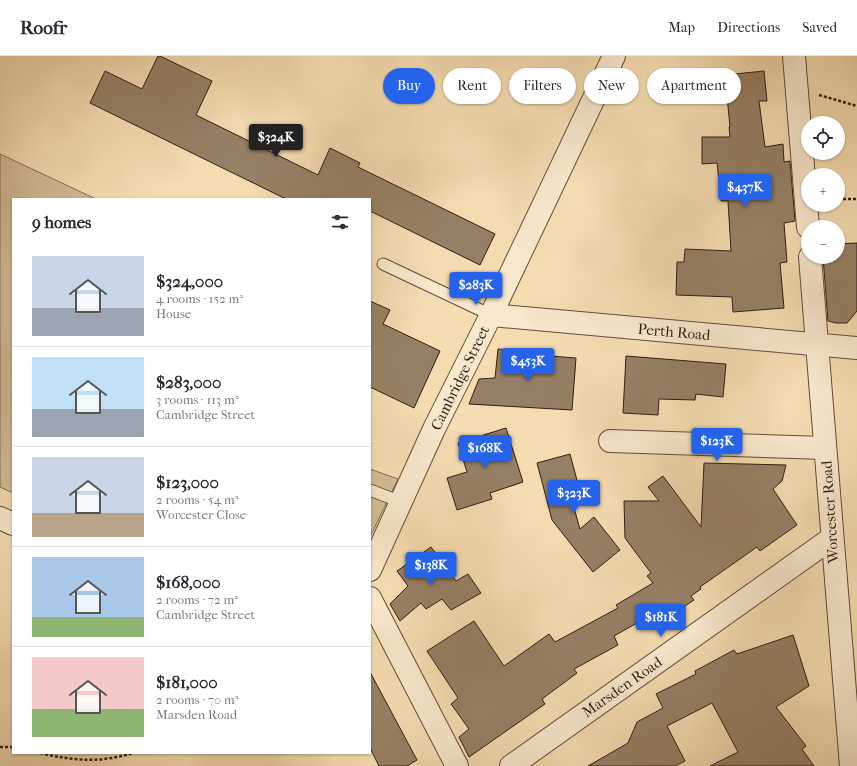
<!DOCTYPE html>
<meta charset="utf-8">
<style>
body{margin:0;font-family:"IM FELL French Canon",serif;background:#f2f2f3;color:#2b2b33;height:100vh;display:flex;flex-direction:column;font-size:15px;white-space:nowrap}
*{box-sizing:border-box;margin:0}
p{font-size:13px;color:#7c7c81}
.icon{flex:none;width:22px;height:22px;fill:none;stroke:currentColor;stroke-width:2;stroke-linecap:round;stroke-linejoin:round}
.map{position:relative;flex:1;overflow:hidden}
.side{position:absolute;left:12px;top:142px;width:359px;height:556px;display:flex;flex-direction:column;background:#fff;border-radius:0px;box-shadow:0 1px 3px #0004}
.side>*{flex:none}
.banner{position:absolute;left:383px;top:12px;width:380px;height:36px;display:flex;gap:8px}
.buttons{position:absolute;left:801px;top:60px;display:grid;gap:8px}
.buttons a{display:grid;place-items:center;width:44px;height:44px;border-radius:50%;background:#fff;box-shadow:0 1px 3px #0004;font-size:20px}
.price{position:absolute;translate:-50% -34px;padding:0 9px;border-radius:4px;background:#2563eb;color:#fff;font-size:13px;line-height:26px;filter:drop-shadow(0 1px 2px #0008)}
.price::after{content:'';position:absolute;left:50%;top:24px;width:12px;height:9px;margin-left:-6px;background:inherit;clip-path:polygon(0 0,100% 0,50% 100%)}
.price.active{background:#222;color:#fff}
ul{padding:0;list-style:none}
li{display:flex;align-items:center;gap:12px;height:100px;padding:0 20px}
li+li{border-top:1px solid #e1e1e2}
li span{display:grid;place-items:center;flex:none;width:112px;height:80px;border-radius:0px;color:#555}
li>.icon{margin-inline-start:auto}
span .icon{width:48px;height:48px;fill:#fffc;stroke-width:1}
li b{font-size:17px}
h2{display:flex;justify-content:space-between;align-items:center;height:48px;padding:0 20px;font-size:17px}
.pill{padding:0 14px;border-radius:18px;background:#fff;box-shadow:0 1px 3px #0004;font-size:14px;line-height:36px}
.pill.active{background:#2563eb;color:#fff}
header{display:flex;align-items:center;gap:24px;box-sizing:border-box;height:56px;padding:0 20px;background:#fff;border-bottom:1px solid #e1e1e2}
header strong{font-size:19px}
nav{display:flex;gap:22px;margin-inline-start:auto;font-size:14px}
.map>svg:first-child{display:block}
</style>
<header>
<strong>Roofr</strong>
<nav><a>Map</a><a>Directions</a><a>Saved</a></nav>
</header>
<div class="map">
<svg width="857" height="710" viewBox="0 0 857 710">
<rect width="100%" height="100%" fill="#f5dcb0"/>
<filter id="stains"><feTurbulence type="fractalNoise" baseFrequency=".005" numOctaves="4"/><feColorMatrix values="0 0 0 0 .2 0 0 0 0 .09 0 0 0 0 .02 0 0 0 .5 -.17"/></filter>
<radialGradient id="worn" r=".72"><stop offset=".6" stop-color="#630" stop-opacity="0"/><stop offset="1" stop-color="#630" stop-opacity=".3"/></radialGradient>
<g fill="#d4bb95" stroke="#826c54">
<polygon points="0,98 96,143 13,143 13,437 0,431"/>
<polygon points="370,413 398,423 370,481"/>
</g>
<g fill="#968065" stroke="#301c14">
<polygon points="158,0 160,0 212,25 196,59 318,119 330,92 360,107 358,111 495,178 480,209 370,155 370,143 286,143 90,47 105,15 142,33"/>
<polygon points="764,15 767,45 759,45 765,91 783,88 784,106 790,105 795,165 784,167 787,206 780,207 784,252 733,256 732,241 676,239 677,206 684,206 685,193 731,195 728,145 721,145 717,107 702,108 702,81 730,81 729,71 730,71 725,19"/>
<polygon points="857,187 857,255 847,267 836,267 828,265 823,201 838,201 838,188"/>
<polygon points="370,245 390,254 383,268 440,295 414,352 370,331"/>
<polygon points="498,293 537,296 537,299 576,302 572,354 469,348 479,323 495,322"/>
<polygon points="626,300 726,308 723,341 696,338 695,344 659,343 658,359 623,357"/>
<polygon points="506,372 523,426 490,437 492,443 457,454 447,422 467,416 458,387"/>
<polygon points="570,398 578,428 568,431 580,473 594,461 620,494 593,516 552,464 537,407"/>
<polygon points="704,407 786,409 782,425 773,433 797,469 760,495 757,491 700,531 701,533 691,540 694,544 679,554 677,551 647,569 644,563 614,580 618,589 574,613 577,617 542,643 545,648 469,701 459,681 469,673 451,648 458,642 427,595 474,565 504,610 549,578 555,586 618,552 616,549 653,527 647,520 651,517 625,482 624,445 659,445 648,431 663,420 701,471"/>
<polygon points="431,491 456,525 468,518 481,537 451,554 442,543 426,553 421,547 400,565 390,548 408,530 397,515"/>
<polygon points="793,579 809,630 776,651 806,690 802,693 814,710 710,710 738,696 712,647 667,670 685,705 675,710 588,710 628,687 637,666 663,652 656,638 696,618 695,615 734,594 737,598"/>
<polygon points="370,616 417,704 407,710 379,710 370,692"/>
</g>
<g fill="none" stroke-linecap="round" stroke-linejoin="round">
<g stroke="#614c3b" stroke-width="13">
<g id="lane">
<polyline points="383,208 491,259"/>
<polyline points="370,434 401,446"/>
</g>
</g>
<g stroke="#614c3b" stroke-width="24">
<g id="street">
<polyline points="794,0 808,171"/>
<polyline points="810,201 851,710"/>
<polyline points="491,259 857,292"/>
<polyline points="610,385 825,392"/>
<polyline points="0,462 13,468"/>
<polyline points="370,514 434,373 491,259 614,0"/>
<polyline points="370,542 457,710"/>
<polyline points="511,710 832,482"/>
</g>
</g>
<g stroke="#301c14" stroke-width="2.5" stroke-dasharray="3 2" stroke-linecap="butt">
<polyline points="819,39 857,50"/>
<polyline points="838,143 857,143"/>
<polyline points="0,691 13,691"/>
<path d="M40 697C74 705 99 707 134 697"/>
</g>
<use href="#lane" stroke="#f8e8cc" stroke-width="11"/>
<use href="#street" stroke="#f8e8cc" stroke-width="22"/>
</g>
<g text-anchor="middle" stroke-width="3.5" stroke-linejoin="round" paint-order="stroke">
<g font-size="15" fill="#301c14" stroke="#f8e8cc">
<text transform="translate(674 276) rotate(5)" y="5">Perth Road</text>
<text transform="translate(460 322) rotate(-64)" y="5">Cambridge Street</text>
<text transform="translate(830 456) rotate(-94)" y="5">Worcester Road</text>
<text transform="translate(622 631) rotate(-35)" y="5">Marsden Road</text>
</g>
</g>
<rect width="100%" height="100%" filter="url(#stains)"/>
<rect width="100%" height="100%" fill="url(#worn)"/>
</svg>
<div class="buttons">
<a><svg class="icon" aria-label="locate" viewBox="0 0 24 24"><circle cx="12" cy="12" r="6"/><path d="M12 2v4M12 18v4M2 12h4M18 12h4"/></svg></a>
<a>+</a>
<a>−</a>
</div>
<b class="price active" style="left:276px;top:102px">$324K</b>
<b class="price" style="left:745px;top:152px">$437K</b>
<b class="price" style="left:476px;top:250px">$283K</b>
<b class="price" style="left:528px;top:326px">$453K</b>
<b class="price" style="left:717px;top:406px">$123K</b>
<b class="price" style="left:485px;top:413px">$168K</b>
<b class="price" style="left:574px;top:458px">$323K</b>
<b class="price" style="left:431px;top:530px">$138K</b>
<b class="price" style="left:661px;top:582px">$181K</b>
<div class="banner">
<a class="pill active">Buy</a>
<a class="pill">Rent</a>
<a class="pill">Filters</a>
<a class="pill">New</a>
<a class="pill">Apartment</a>
</div>
<section class="side">
<h2>9 homes<svg class="icon" aria-label="filters" viewBox="0 0 24 24"><path d="M4 7h16M4 17h16"/><circle cx="9" cy="7" r="2"/><circle cx="15" cy="17" r="2"/></svg></h2>
<ul>
<li><span style="background:linear-gradient(#c9d6e8 65%,#9aa5b1 0)"><svg class="icon" aria-label="home" viewBox="0 0 24 24"><path d="M3 11l9-7 9 7M6 9v11h12V9"/></svg></span><div><b>$324,000</b><p>4 rooms · 152 m²</p><p>House</p></div></li>
<li><span style="background:linear-gradient(#bfe0f5 65%,#9aa5b1 0)"><svg class="icon" aria-label="home" viewBox="0 0 24 24"><path d="M3 11l9-7 9 7M6 9v11h12V9"/></svg></span><div><b>$283,000</b><p>3 rooms · 113 m²</p><p>Cambridge Street</p></div></li>
<li><span style="background:linear-gradient(#c9d6e8 70%,#b9a48a 0)"><svg class="icon" aria-label="home" viewBox="0 0 24 24"><path d="M3 11l9-7 9 7M6 9v11h12V9"/></svg></span><div><b>$123,000</b><p>2 rooms · 54 m²</p><p>Worcester Close</p></div></li>
<li><span style="background:linear-gradient(#a9c7e8 75%,#8fb573 0)"><svg class="icon" aria-label="home" viewBox="0 0 24 24"><path d="M3 11l9-7 9 7M6 9v11h12V9"/></svg></span><div><b>$168,000</b><p>2 rooms · 72 m²</p><p>Cambridge Street</p></div></li>
<li><span style="background:linear-gradient(#f6c9c9 65%,#8fb573 0)"><svg class="icon" aria-label="home" viewBox="0 0 24 24"><path d="M3 11l9-7 9 7M6 9v11h12V9"/></svg></span><div><b>$181,000</b><p>2 rooms · 70 m²</p><p>Marsden Road</p></div></li>
</ul>
</section>
</div>
